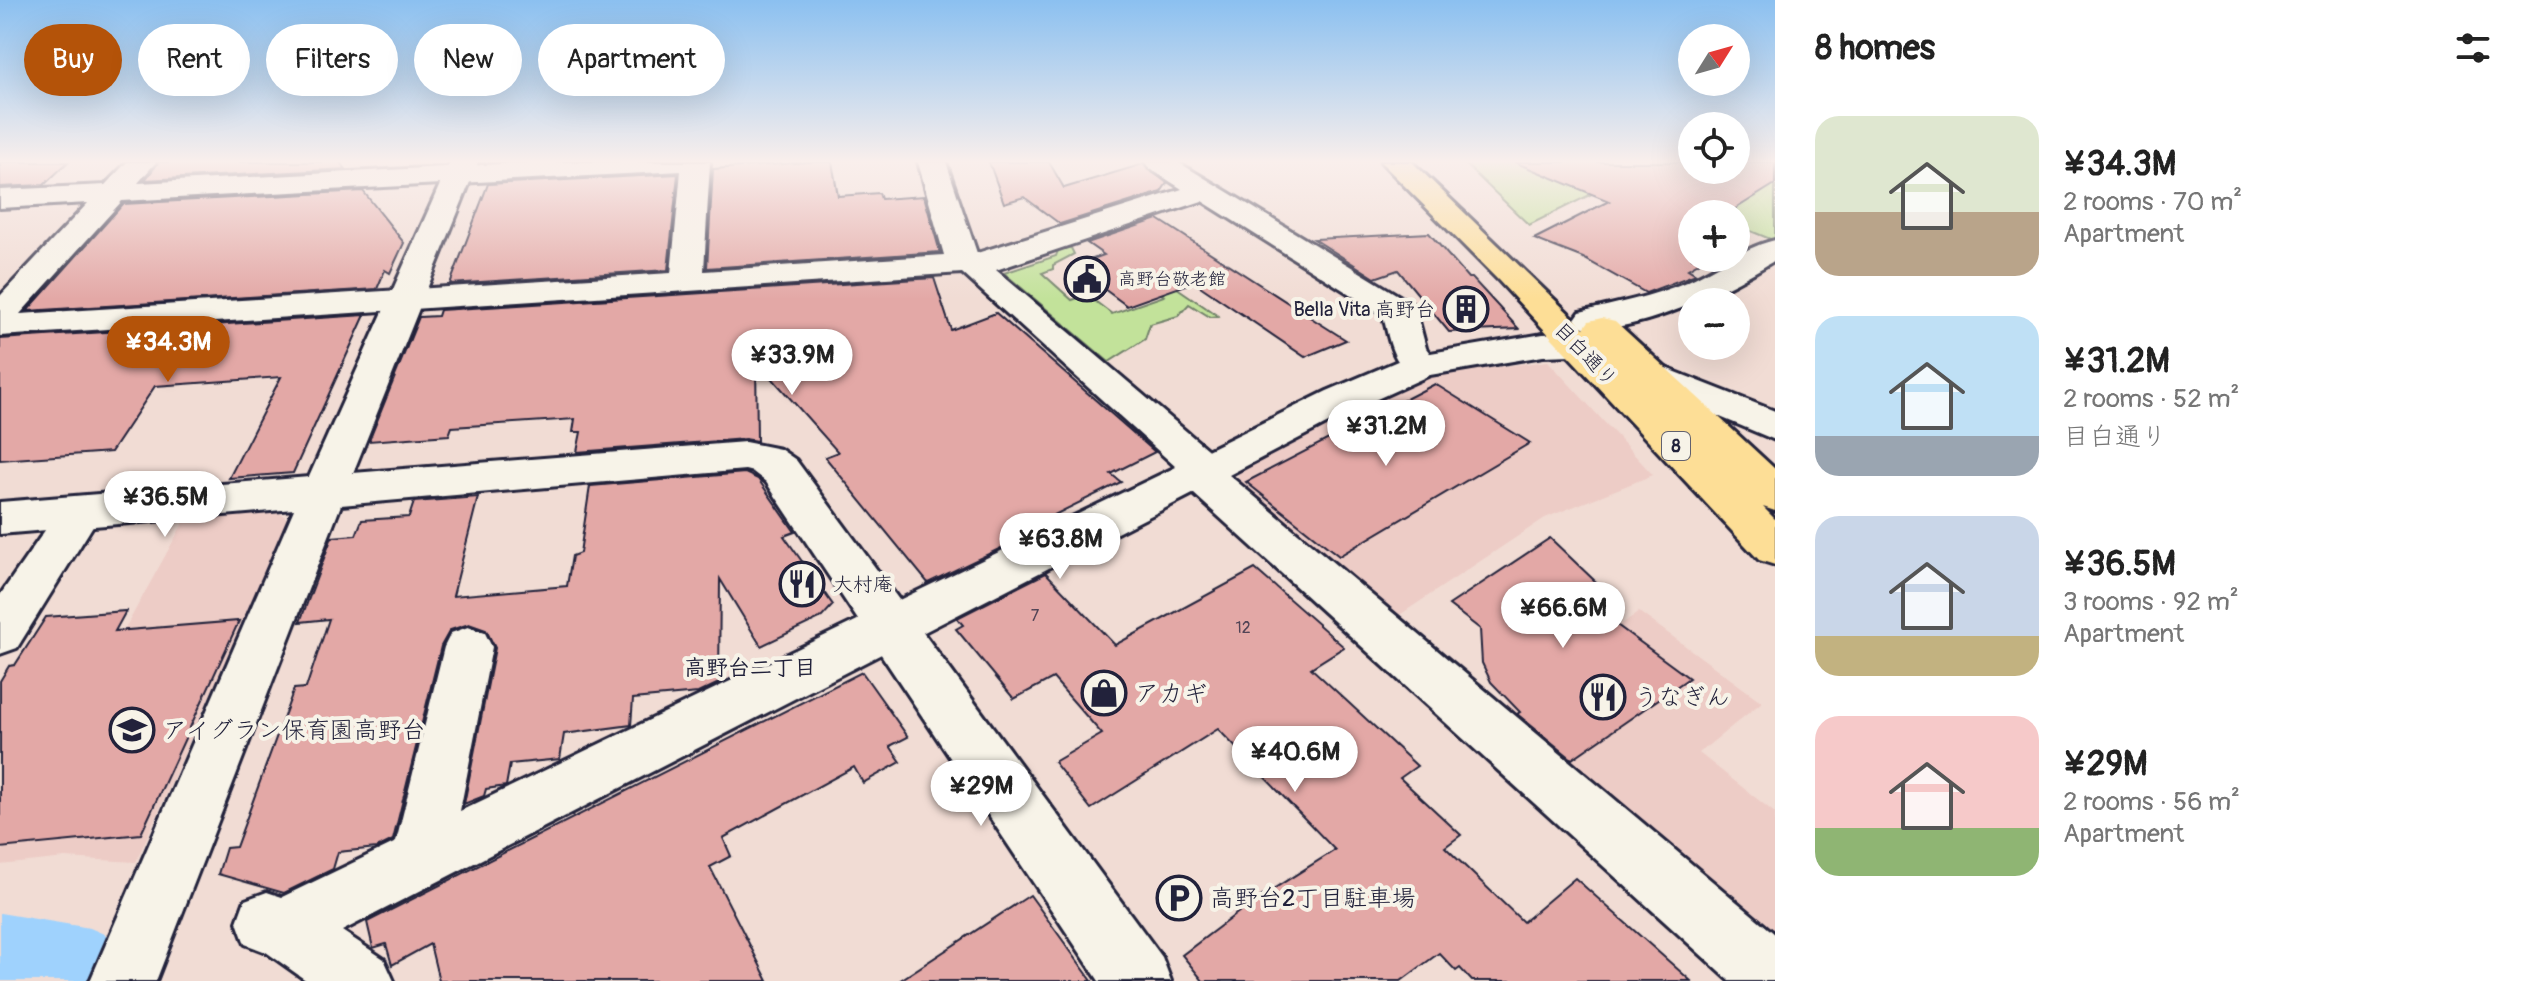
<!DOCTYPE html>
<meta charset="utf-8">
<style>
body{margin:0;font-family:Pangolin,"Klee One",sans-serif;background:#f2f2f2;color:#222;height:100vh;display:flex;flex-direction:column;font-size:30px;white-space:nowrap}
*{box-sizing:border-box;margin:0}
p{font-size:26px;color:#767676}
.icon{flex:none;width:44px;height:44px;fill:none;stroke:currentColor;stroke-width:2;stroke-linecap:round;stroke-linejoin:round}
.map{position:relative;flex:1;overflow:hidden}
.drawer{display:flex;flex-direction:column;background:#fff;width:760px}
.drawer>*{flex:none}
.banner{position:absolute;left:24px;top:24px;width:760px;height:72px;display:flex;gap:16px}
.needle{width:52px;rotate:53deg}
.tools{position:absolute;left:1678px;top:24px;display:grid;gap:16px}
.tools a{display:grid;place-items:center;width:72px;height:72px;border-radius:50%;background:#fff;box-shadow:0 8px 32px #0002;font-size:40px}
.price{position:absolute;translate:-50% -68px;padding:0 18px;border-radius:28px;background:#fff;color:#222;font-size:26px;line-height:52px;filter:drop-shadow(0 2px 4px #0008)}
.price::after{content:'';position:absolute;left:50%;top:48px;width:24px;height:18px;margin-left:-12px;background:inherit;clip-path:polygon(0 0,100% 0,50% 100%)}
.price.active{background:#b45309;color:#fff}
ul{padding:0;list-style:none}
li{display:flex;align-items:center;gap:24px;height:200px;padding:0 40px}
li span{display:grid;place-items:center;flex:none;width:224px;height:160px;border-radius:24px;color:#555}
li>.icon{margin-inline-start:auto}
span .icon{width:96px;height:96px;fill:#fffc;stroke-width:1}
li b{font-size:34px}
h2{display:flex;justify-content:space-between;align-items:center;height:96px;padding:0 40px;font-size:34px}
.chip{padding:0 28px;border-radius:36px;background:#fff;box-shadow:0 8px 32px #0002;font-size:28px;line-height:72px}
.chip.active{background:#b45309;color:#fff}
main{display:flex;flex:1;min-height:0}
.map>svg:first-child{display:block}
</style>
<main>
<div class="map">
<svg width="1775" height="981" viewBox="0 0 1775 981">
<rect width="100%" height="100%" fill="#f1dcd4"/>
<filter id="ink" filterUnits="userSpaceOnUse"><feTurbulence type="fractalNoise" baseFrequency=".0125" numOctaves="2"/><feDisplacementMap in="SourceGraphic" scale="16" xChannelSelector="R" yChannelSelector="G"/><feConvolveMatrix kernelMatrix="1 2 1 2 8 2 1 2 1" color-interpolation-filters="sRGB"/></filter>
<g filter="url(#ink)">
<g fill="#edccc6">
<polygon points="1548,361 1653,475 1545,518 1398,616 1239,483 1238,471 1418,377"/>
<polygon points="275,510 288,519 136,862 65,858 0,865 0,855 186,518"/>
<polygon points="1639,612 1762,702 1699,753 1775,813 1775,951 1502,707"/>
</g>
<g fill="#c2e29a" stroke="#72826a" stroke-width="2">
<polygon points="1463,162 1692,162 1692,170 1736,170 1736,162 1775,162 1775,241 1736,225 1736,214 1709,214 1622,179 1529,225"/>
<polygon points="1064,246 1071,248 1074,254 1053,265 1053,269 1042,273 1072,300 1087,295 1112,314 1164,296 1132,272 1145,266 1218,316 1210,317 1189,304 1178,316 1150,324 1145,339 1109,362 1004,273 1056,256 1059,248"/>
</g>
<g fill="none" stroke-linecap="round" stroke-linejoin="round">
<polygon fill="#9fd2fd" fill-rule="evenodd" points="0,913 90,928 127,944 143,981 0,981"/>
</g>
<g fill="#e3a8a6" stroke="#22223b" stroke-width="2">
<polygon points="0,162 68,162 44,185 0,187"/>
<polygon points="159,162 340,162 346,169 145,180"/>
<polygon points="809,162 832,162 838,196 879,193 881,199 924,196 940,252 707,268 713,169"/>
<polygon points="989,162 1049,162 1064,188 1143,164 1167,183 1161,192 1060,224 1024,197 1004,203"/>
<polygon points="1514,162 1692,162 1692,170 1736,170 1736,162 1775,162 1775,184 1727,214 1692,214 1692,258 1707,258 1688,269 1696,274 1646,293 1583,258 1534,239 1609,201"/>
<polygon points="678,174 668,270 450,284 488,184"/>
<polygon points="363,191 404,243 390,273 385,270 377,289 27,311 123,204"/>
<polygon points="1158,219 1316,321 1346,340 1305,357 1194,282 1127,306 1073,266 1104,255 1087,243"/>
<polygon points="1429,233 1468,278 1472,278 1519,329 1449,332 1398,270 1375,278 1314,239"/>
<polygon points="934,278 951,330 996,313 1155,452 1111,474 1121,482 1038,523 1043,528 928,583 825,457 838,452 756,360 757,441 745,439 577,452 581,432 573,432 575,419 452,427 449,435 369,441 419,317 438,316 440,310"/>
<polygon points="365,315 293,473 229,478 281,377 155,386 111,452 0,460 0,339"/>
<polygon points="1435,384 1530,443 1339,556 1246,482"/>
<polygon points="745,473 758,479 795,532 784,536 833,605 822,617 761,646 720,579 719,683 698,693 633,699 631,725 564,734 560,759 510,764 506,786 486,789 484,796 464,804 495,648 486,630 469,624 450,630 441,646 393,840 377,848 338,852 333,869 284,893 218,874 226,848 236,847 294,689 306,688 329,619 300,622 332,537 356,535 362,520 409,517 414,502 478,497 453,596 567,586 572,556 580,553 590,486"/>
<polygon points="1550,538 1621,606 1606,617 1689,678 1572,759 1517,714 1520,712 1491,682 1482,663 1480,629 1449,605"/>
<polygon points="1255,569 1344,647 1311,668 1417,766 1400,778 1461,835 1445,847 1523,922 1575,878 1691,981 1472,981 1460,968 1456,971 1439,953 1401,981 1203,981 1182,955 1248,905 1335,850 1218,729 1091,809 1054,762 1102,734 1053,678 1014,699 956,629 963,625 957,618 1046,573 1115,645"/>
<polygon points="126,611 115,631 239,621 141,834 0,848 0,681 9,666 15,665 46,617"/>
<polygon points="862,672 908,737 890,746 901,762 863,783 854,767 723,838 731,856 710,867 768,981 439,981 430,944 392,965 386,944 373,948 367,922"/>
<polygon points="1030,895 1092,981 899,981"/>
</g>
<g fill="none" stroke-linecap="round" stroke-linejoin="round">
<g stroke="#22223b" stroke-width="6">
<g id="street">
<path d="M127 162H156L138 183 539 162H710L704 271 944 255 918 162H946L977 253 1182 189 1149 168 1145 162H1178L1411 303 1416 310 1426 348 1439 365 1434 373C1395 383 1390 344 1383 315L1202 201 996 270 1220 460 1226 470 1220 480 342 931 384 959 394 981H307L266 952 245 944 237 922 245 900 267 892 282 897 396 842 444 647 451 633 468 627 485 633 492 647 460 811 1176 467 962 273 0 336V296L88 203 0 208V190L105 185ZM681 171 671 273 20 314 122 201Z"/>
<path d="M1775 240V260C1731 288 1632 339 1580 326L1575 319 1580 312C1617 303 1651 297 1686 282 1716 269 1744 247 1775 240Z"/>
<polygon points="81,496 96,500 102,511 17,648 0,654 0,595 66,500"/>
</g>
</g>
<g stroke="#22223b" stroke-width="6">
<g id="secondary">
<polygon points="450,162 478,162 353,473 745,442 780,449 796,460 1162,957 1171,981 1099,981 766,482 753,472 745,470 341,505 156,981 90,981 294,509 0,534 0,502 309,477"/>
<polygon points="1577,333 1775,411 1775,440 1572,355 1543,356 1430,375 1355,409 1229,475 1775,934 1775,981 1730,981 1183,484 1176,473 1183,462 1327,391 1407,357 1543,334"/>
</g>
</g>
<g stroke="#22223b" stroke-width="6">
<polygon id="primary" points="1381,162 1412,162 1584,328 1589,321 1602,318 1615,321 1775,469 1775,511 1763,507 1775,519 1775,565 1759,560 1499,281"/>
</g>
<use href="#street" fill="#f7f3e8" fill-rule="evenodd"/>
<use href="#secondary" fill="#f7f3e8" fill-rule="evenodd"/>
<use href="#primary" fill="#fdde96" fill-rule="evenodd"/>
</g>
</g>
<linearGradient id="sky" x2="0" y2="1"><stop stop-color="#8bc0f0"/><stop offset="0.54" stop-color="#f9efec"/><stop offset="1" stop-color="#f9efec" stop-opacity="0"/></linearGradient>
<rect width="1775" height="299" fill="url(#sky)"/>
<defs>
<g id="civic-ring" transform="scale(2.3)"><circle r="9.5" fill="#f7f3e8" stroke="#22223b" stroke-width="1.5"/><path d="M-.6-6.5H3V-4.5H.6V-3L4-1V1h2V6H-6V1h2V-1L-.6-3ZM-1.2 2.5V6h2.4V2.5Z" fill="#22223b"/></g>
<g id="building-ring" transform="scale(2.3)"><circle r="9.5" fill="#f7f3e8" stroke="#22223b" stroke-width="1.5"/><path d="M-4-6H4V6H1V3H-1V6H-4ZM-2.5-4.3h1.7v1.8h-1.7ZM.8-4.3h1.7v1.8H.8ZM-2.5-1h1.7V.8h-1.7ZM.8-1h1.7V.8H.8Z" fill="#22223b"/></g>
<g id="restaurant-ring" transform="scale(2.3)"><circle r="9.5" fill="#f7f3e8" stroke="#22223b" stroke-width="1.5"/><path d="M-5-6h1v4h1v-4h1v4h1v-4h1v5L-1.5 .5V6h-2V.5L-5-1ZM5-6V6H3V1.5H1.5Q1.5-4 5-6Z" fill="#22223b"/></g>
<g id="shop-ring" transform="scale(2.3)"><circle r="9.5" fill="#f7f3e8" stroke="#22223b" stroke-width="1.5"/><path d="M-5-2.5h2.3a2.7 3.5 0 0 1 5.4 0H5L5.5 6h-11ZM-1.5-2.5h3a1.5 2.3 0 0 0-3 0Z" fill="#22223b"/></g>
<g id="school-ring" transform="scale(2.3)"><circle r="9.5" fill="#f7f3e8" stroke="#22223b" stroke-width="1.5"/><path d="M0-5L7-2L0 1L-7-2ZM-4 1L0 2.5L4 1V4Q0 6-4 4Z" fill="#22223b"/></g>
<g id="parking-ring" transform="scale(2.3)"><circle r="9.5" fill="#f7f3e8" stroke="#22223b" stroke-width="1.5"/><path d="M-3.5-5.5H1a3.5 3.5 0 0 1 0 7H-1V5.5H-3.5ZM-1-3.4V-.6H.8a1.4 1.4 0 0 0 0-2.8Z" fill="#22223b"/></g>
</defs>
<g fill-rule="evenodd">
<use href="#civic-ring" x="1087" y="279"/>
<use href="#building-ring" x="1466" y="309"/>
<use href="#restaurant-ring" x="802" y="584"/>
<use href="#shop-ring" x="1104" y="693"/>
<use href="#restaurant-ring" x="1603" y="697"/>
<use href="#school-ring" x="132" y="730"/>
<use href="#parking-ring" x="1179" y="898"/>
</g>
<g text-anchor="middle" stroke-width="8" stroke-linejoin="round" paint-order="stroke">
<g font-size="16" fill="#524456">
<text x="1035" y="621">7</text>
<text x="1243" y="633">12</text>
</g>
<g font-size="18" fill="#22223b" stroke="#f7f3e8" text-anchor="start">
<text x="1118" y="285">高野台敬老館</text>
</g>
<rect fill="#f7f3e8" stroke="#62616f" stroke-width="2" x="1662" y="432" width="28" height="28" rx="6"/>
<g font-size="18" font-weight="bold" fill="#22223b">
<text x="1676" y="452">8</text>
</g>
<g font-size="20" fill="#22223b" stroke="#f7f3e8" text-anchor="end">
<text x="1435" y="316">Bella Vita 高野台</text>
<text x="833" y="591" text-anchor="start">大村庵</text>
</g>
<g font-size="20" fill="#22223b" stroke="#f7f3e8">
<text transform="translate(1586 354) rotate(46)" y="7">目白通り</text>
</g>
<g font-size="22" font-weight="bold" fill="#22223b" stroke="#f7f3e8">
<text x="750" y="675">高野台二丁目</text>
</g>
<g font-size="24" fill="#22223b" stroke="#f7f3e8" text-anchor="start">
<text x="1135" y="701">アカギ</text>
<text x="1634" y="705">うなぎん</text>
<text x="163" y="738">アイグラン保育園高野台</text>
<text x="1210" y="906">高野台2丁目駐車場</text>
</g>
</g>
</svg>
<div class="tools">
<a><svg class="needle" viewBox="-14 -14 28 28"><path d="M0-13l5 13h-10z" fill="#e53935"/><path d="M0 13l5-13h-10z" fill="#767676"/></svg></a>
<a><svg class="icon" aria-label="locate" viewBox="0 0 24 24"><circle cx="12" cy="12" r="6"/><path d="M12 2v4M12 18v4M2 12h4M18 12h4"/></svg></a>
<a>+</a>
<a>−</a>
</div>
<b class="price active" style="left:168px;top:384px">¥34.3M</b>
<b class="price" style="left:792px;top:397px">¥33.9M</b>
<b class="price" style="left:1386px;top:468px">¥31.2M</b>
<b class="price" style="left:165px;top:539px">¥36.5M</b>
<b class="price" style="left:1060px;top:581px">¥63.8M</b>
<b class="price" style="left:1563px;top:650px">¥66.6M</b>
<b class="price" style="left:1295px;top:794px">¥40.6M</b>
<b class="price" style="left:981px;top:828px">¥29M</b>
<div class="banner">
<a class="chip active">Buy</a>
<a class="chip">Rent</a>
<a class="chip">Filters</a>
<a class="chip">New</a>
<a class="chip">Apartment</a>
</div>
</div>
<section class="drawer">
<h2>8 homes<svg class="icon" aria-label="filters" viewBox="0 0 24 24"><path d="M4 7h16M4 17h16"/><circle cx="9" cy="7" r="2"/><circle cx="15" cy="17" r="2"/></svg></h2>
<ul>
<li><span style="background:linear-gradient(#dfe7d0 60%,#b9a48a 0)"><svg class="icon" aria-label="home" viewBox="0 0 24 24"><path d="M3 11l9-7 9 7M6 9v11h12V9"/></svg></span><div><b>¥34.3M</b><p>2 rooms · 70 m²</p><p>Apartment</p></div></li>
<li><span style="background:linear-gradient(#bfe0f5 75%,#9aa5b1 0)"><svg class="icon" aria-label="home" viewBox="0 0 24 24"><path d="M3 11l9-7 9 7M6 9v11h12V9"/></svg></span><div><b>¥31.2M</b><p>2 rooms · 52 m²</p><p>目白通り</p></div></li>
<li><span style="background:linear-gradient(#c9d6e8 75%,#c2b280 0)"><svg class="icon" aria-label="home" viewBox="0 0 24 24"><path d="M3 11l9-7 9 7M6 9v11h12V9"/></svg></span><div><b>¥36.5M</b><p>3 rooms · 92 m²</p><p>Apartment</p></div></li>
<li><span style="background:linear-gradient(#f6c9c9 70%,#8fb573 0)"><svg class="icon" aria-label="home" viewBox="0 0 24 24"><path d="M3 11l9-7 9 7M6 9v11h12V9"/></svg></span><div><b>¥29M</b><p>2 rooms · 56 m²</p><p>Apartment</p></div></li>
</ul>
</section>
</main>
